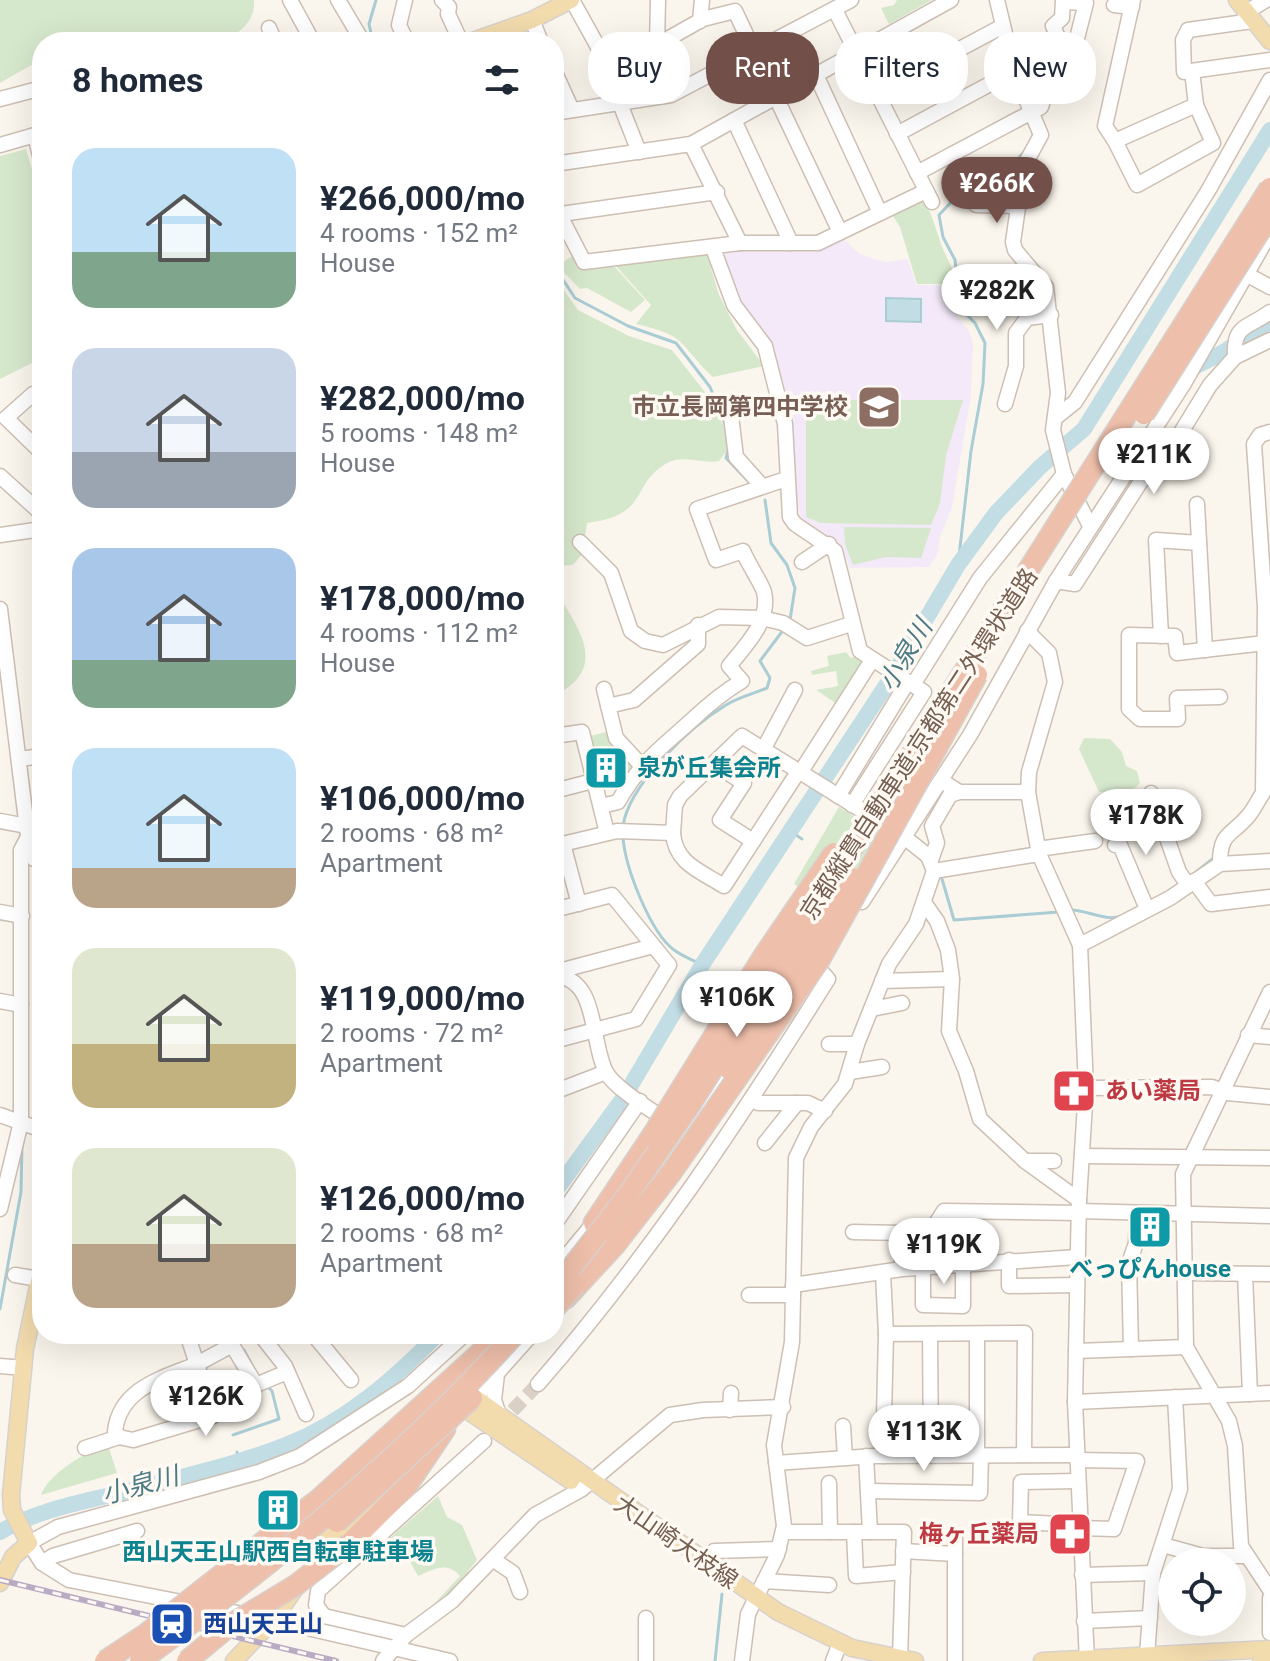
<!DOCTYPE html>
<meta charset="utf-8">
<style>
body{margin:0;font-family:Roboto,"Noto Sans JP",sans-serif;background:#f2f2f3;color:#1f2937;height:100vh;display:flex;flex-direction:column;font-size:30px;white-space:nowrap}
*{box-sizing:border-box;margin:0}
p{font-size:26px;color:#747a83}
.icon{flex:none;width:44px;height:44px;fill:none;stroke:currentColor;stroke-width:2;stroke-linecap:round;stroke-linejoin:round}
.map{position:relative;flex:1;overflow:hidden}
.drawer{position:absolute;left:32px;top:32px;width:532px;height:1312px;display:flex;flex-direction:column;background:#fff;border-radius:32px;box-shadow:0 8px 32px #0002}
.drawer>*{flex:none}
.guide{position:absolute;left:588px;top:32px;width:562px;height:72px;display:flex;gap:16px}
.buttons{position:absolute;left:1158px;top:1548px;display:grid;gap:16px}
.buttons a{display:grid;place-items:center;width:88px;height:88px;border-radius:50%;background:#fff;box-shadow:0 8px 32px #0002;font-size:40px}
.price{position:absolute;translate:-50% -68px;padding:0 18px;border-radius:28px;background:#fff;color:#222;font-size:26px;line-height:52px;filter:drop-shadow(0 2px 4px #0008)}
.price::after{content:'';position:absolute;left:50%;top:48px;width:24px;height:18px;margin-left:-12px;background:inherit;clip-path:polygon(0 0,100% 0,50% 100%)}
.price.current{background:#725049;color:#fff}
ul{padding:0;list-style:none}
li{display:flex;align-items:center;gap:24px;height:200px;padding:0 40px}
li span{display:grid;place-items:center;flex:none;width:224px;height:160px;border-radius:24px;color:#555}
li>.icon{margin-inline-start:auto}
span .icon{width:96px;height:96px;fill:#fffc;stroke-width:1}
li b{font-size:34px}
h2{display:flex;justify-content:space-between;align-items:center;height:96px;padding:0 40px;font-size:34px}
.tag{padding:0 28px;border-radius:32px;background:#fff;box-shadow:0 8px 32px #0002;font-size:28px;line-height:72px}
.tag.current{background:#725049;color:#fff}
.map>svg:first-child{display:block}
</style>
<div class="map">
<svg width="1270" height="1661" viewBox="0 0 1270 1661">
<rect width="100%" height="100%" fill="#fbf6ed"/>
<polygon fill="#f3e9f8" points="843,239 860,254 874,259 886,262 908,259 916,285 952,285 952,310 969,331 973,343 971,396 952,507 940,537 938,553 929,567 850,568 841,544 801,518 793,487 787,399 765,334 735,293 723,257 729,250 816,251"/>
<g fill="#d6e8cc">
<path d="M0 0H254C256 21 240 32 224 42H42V59L0 83Z"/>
<polygon points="897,0 932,0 889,24 881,8 894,5"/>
<polygon points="26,149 42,203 42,358 0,379 0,156"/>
<path d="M924 198C931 213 935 226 940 241 945 258 954 265 955 284H917L900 227 891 213Z"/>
<path d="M707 255 719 295 737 330 764 366 713 377C677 343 690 337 636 324L651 305 615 265Z"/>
<polygon points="572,256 581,266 613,265 645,300 631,312 587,288 580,289 558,266"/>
<path d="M554 276 578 310 629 336 672 350 712 401 726 432V452L719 461C703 464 684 455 669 462 629 483 652 515 587 523L583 553 573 565 554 566Z"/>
<polygon points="806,400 963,400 946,455 940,503 931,525 821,523 806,517"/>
<polygon points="844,527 931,528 921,558 886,557 853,565 845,544"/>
<path d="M554 586C574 625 614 666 554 696Z"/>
<polygon points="846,652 851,658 856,656 865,667 840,706 816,690 838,686 836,671 812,675 811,671 829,666 827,656"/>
<polygon points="610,731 633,763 632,771 605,779 604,776 616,773 617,764 611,760 598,764 590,736"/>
<path d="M1084 738 1110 739 1122 752 1126 766 1137 771 1140 783C1128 796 1116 793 1099 792L1079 749Z"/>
<polygon points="839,807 886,836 843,917 794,884"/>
<path d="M108 1445 117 1473 41 1495C48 1474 86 1451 108 1445Z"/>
<path d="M438 1496 447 1517 462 1525 477 1560 468 1571 471 1575 443 1604 435 1603 460 1576C447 1561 434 1569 418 1576L398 1540 375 1551Z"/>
</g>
<polygon fill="#c2dde4" stroke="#aaccd4" stroke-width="2" points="886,298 921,299 921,322 886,321"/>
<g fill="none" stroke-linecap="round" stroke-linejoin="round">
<g stroke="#aaccd4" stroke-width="3">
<polyline points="373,42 369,24 376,0"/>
<polyline points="554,266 575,298 628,326 676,343 710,387 726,427"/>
<polyline points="729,446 726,458 748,481"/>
<polyline points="765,500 771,543 787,565 795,588 790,620"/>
<polyline points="958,565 971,451 983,384 985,343 975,323 961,309 955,260 943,237 939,215 971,181 1012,165 1025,151"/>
<path d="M623 826C629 784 691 726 726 705 739 697 753 694 767 688L770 678 760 661 784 629"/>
<polyline points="1244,830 1270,795"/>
<polyline points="790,831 802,839"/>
<path d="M623 837C625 867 650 932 674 950 682 956 693 960 702 965"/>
<polyline points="1196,872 1215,857"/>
<polyline points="942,879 954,920 1059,912"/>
<path d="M1071 910C1087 910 1106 922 1121 916"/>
<polyline points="0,1309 21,1192 22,1145"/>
<polyline points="244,1350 253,1367"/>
<polyline points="233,1435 279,1419 272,1391 267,1386"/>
<polyline points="237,1452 238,1461"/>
<polyline points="715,1661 722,1594"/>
</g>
<g stroke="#c2dde4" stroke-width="16">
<polyline points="1184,372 1222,353 1270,322"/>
<polyline points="554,1193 624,1097 702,965 891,678 958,565 996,513 1040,467 1084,429 1270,130"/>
<path d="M0 1532C39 1509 84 1502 127 1491 180 1477 235 1465 286 1445 345 1422 394 1379 438 1334"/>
</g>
<polyline stroke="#dad0c6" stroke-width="14" stroke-dasharray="14 7" stroke-linecap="butt" points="498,1426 538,1384"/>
<g stroke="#cdbfb3" stroke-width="17">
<g id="minor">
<polyline points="290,0 313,42"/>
<polyline points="338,0 363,42"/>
<polyline points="405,0 399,25 407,42"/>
<polyline points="442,0 449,7 448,14 461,42"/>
<polyline points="572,0 597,45 639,152"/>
<polyline points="997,0 1014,71 1041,135 1024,166 1013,242 1015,250 1046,287 1058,393 1053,430 1064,474 1090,526"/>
<polyline points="1133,0 1105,126 1115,141 1196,105"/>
<polyline points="1114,5 1132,7"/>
<polyline points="835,10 932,202"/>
<polyline points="1245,13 1266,0"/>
<polyline points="532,20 541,42"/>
<polyline points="700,21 702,0"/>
<polyline points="1252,21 1188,30 1183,40 1184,72 1270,60"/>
<polyline points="269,28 275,42"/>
<polyline points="1060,42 1053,26 1062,18 1063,0"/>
<polyline points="657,45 658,0"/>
<polyline points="604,64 657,45 703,19 735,11 840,232"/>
<polyline points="554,70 572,110"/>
<polyline points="816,75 880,213"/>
<polyline points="877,93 1003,26"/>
<polyline points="0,99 42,88"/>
<polyline points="554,113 671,95 851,0"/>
<polyline points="734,120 791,243"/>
<polyline points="897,134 1014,71"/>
<polyline points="35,135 42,164"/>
<polyline points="1115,141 1137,185 1213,143 1196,105 1192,71"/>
<polyline points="691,144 740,243"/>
<polyline points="0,145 42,133"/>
<polyline points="554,164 691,144 951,0"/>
<polyline points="917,173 1041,107 1048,83 1073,54 1086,3 1064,2"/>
<polyline points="554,204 584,262 740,243 818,243 926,191"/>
<polyline points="976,205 1017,206"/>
<polyline points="554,215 717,192"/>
<polyline points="713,248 734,305 765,346 785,424 790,517 795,524 835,551 860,651 924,692 852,805"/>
<polyline points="1246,274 1270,287"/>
<path d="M1235 357C1233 324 1247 329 1270 312"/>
<polyline points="42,393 33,394 6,418 42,453"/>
<polyline points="1005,404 1016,366 1016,333 1027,318 1051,315"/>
<polyline points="731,416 736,457 762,486"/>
<polyline points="1055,418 1075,402 1208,191 1270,80"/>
<polyline points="0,476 42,514"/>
<polyline points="1197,504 1205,650"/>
<polyline points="0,535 42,529"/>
<polyline points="580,542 611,573 631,631 645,641 663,645 719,617 762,618 783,623 807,638 851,624"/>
<polyline points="802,562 829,544"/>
<polyline points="1056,581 1075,584 1145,475 1177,439 1210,385 1235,357 1270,340"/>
<polyline points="0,609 28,837 34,859 42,862"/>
<polyline points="1027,631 1049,653 1055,682 1029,772 1028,792 1039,854 1080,945 1086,1088 1079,1200 1075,1402 1087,1661"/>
<polyline points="1161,636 1156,540 1199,543"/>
<polyline points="916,680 980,578 1064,474"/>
<polyline points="604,689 616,738 641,765"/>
<polyline points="1220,697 1177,698 1178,719 1140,719 1129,709 1129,635 1175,636 1177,653 1265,643"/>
<polyline points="608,706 634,700 698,644 698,625"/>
<polyline points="554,736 582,732 607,833"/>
<polyline points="763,750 795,690"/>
<polyline points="19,759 42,756"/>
<polyline points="714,764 744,783 720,820 753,841"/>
<polyline points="800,773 872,660"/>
<polyline points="942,781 959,792 1028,792"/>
<polyline points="554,791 593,781"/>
<polyline points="1151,793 1179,872 1188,885"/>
<polyline points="838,796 907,683"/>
<path d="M601 806 618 802C642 760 659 750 693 719 709 704 722 693 742 681L729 666C745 646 771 621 764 592 762 584 747 562 743 551L716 560 697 509 786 479"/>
<polyline points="0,821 27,826"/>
<path d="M673 833C675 863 700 871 724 886L798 772"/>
<polyline points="563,844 579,904"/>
<polyline points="1115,845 1120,845 1147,909"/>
<polyline points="554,846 617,831 673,833 675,805 680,796 742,736 903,836 928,856 934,871 916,924 889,964 857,1044 845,1084 811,1127 796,1158 792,1342 774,1445 784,1526 777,1555 748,1614 742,1661"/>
<polyline points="1038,849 1095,841"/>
<polyline points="931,860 937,843 932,826 950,795 959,792"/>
<path d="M1220 864C1220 831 1231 837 1249 815 1254 809 1258 800 1263 793L1265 607 1254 444 1260 435 1270 432"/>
<polyline points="934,871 1039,854"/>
<polyline points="1194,881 1211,904 1270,897"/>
<polyline points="862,902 970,735 1056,581 1183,385 1270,233"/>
<polyline points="925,904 937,921 948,950 952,979 949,1031 966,1071 980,1119 1025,1161 1079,1200"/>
<polyline points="554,910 612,895 669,965 636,1019 554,1041"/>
<polyline points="0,912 22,916"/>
<polyline points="1080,945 1170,898 1220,864 1270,861"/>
<path d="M554 976C599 977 590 1042 606 1072 614 1088 653 1111 669 1122"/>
<polyline points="559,976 563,970 653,946"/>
<polyline points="882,981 952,979"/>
<polyline points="1270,992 1183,1174 1186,1347 1229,1421 1235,1446 1241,1546 1270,1590"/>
<polyline points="0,1001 21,1005"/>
<polyline points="872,1009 902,1003"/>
<polyline points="1248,1035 1270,1037"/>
<polyline points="829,1044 857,1044"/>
<polyline points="850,1072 882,1067"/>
<polyline points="1086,1088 1212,1087 1227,1093 1270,1097"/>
<polyline points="554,1092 606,1072"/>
<polyline points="752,1099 758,1103 808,1103 825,1111"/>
<polyline points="0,1115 42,1130"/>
<polyline points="682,1131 723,1083"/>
<polyline points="765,1143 797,1103"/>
<polyline points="1082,1156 1270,1158"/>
<polyline points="1025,1161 1054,1161"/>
<polyline points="0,1209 21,1122 21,850 28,837"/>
<polyline points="1079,1211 1270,1216"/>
<polyline points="554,1225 640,1101"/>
<polyline points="853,1232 902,1233 902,1269"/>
<polyline points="1009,1260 1009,1286 1077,1285"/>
<polyline points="943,1266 935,1225 944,1211 1079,1213"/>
<polyline points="923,1268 923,1305 963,1306 963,1264"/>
<polyline points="554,1271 598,1218"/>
<polyline points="883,1273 886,1334"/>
<polyline points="1184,1273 1270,1274"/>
<polyline points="1245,1274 1250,1394"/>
<polyline points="15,1275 39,1279"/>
<polyline points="793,1285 902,1269 1077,1257"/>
<polyline points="749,1295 793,1295"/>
<polyline points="187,1334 197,1364 232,1345 236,1334"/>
<polyline points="260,1334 285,1366 306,1414"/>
<polyline points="313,1334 351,1380"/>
<polyline points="930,1334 931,1455"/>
<polyline points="977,1334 977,1455"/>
<polyline points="1131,1349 1129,1263 1136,1243 1137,1213"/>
<polyline points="1076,1351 1186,1347"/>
<path d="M197 1364 213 1416 133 1440 119 1437 115 1431C120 1388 163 1378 197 1364Z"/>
<polyline points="0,1366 24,1368"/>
<polyline points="497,1374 494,1400 499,1415"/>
<path d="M538 1384C648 1258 739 1121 828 979L817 967"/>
<polyline points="256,1385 287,1372"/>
<polyline points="209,1402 256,1385 232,1345"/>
<polyline points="1075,1402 1270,1393"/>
<polyline points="468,1406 532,1334"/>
<polyline points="730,1410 731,1393"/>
<polyline points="843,1426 845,1458"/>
<polyline points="85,1448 119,1437"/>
<polyline points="866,1456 870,1532"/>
<polyline points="883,1456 886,1334 1025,1333 1024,1455"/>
<polyline points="1077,1460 1137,1461 1114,1529 1079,1528"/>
<polyline points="776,1463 874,1456 1077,1455"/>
<polyline points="1078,1481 1021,1482 1020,1522 1079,1525"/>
<polyline points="829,1483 830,1532"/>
<polyline points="868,1491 980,1493 981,1455"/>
<polyline points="783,1532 904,1532 900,1659"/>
<polyline points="854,1532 856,1576 903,1572"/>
<polyline points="1163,1545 1203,1556 1245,1556"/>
<polyline points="714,1551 779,1549"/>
<polyline points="903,1551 955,1554"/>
<polyline points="494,1560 513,1573 520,1592"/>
<polyline points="42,1563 53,1556 137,1531"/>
<polyline points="1082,1575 1153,1573"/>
<polyline points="764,1581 829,1585"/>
<polyline points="1270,1598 1270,1633"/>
<polyline points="1084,1621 1150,1618"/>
<polyline points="406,1635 452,1601 535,1515 582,1489 670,1415 703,1410 783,1407"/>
<polyline points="1147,1656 1153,1573 1180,1489 1175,1397"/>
<polyline points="383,1661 406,1635 324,1616 316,1605 318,1591 484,1441"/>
<polyline points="450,1661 273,1620 69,1580 42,1563 29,1543 58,1527 259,1472 300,1456 408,1386 465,1334"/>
<polyline points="646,1661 646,1618"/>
<polyline points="833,1661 840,1643"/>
<polyline points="955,1661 955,1535"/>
</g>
</g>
<g stroke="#d8d2ce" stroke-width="19">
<g id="major">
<polyline points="1237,0 1270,41"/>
<polyline points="470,42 532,20 571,0"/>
<polyline points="464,1390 778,1612 852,1648 915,1661"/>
<polyline points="459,1398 465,1409 571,1481"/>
<polyline points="315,1555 330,1527"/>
<polyline points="322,1557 376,1497"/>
<polyline points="0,1583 13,1557 29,1543 12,1510 11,1495 25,1349 42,1267"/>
<polyline points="234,1661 273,1620 297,1586"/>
<polyline points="1042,1661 1270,1649"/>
<polyline points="1261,1661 1270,1661"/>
</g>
</g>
<g stroke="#d8d2ce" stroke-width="23">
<g id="highway">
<polyline points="594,1223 652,1136"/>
<polyline points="566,1298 615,1245"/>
<polyline points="272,1535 318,1500 501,1334"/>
<polyline points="349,1544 406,1487 445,1429"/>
</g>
</g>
<use href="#minor" stroke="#fff" stroke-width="14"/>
<use href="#major" stroke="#f2dbad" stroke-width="16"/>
<use href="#highway" stroke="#eebfab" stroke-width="20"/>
<g stroke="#baabc5" stroke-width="6">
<polyline id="rail" points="0,1580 336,1661"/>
</g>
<use href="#rail" stroke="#fefaf3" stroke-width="3" stroke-dasharray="9" stroke-linecap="butt"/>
<g stroke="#d8d2ce" stroke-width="23" stroke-linecap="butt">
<g id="highway-bridge">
<polyline points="1144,414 1270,215"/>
<polyline points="729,1069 850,877"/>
<polyline points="652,1136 763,957 834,853"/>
<polyline points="615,1245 671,1173 820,959 977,675"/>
<polyline points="554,1290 628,1195 690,1105 1270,188"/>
<polyline points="554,1309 575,1284"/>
<polyline points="337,1522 472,1398"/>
<polyline points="105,1661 146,1634 272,1535"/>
<path d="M140 1661C271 1566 407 1455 515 1334"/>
<polyline points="187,1661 233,1623 296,1585 349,1544"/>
</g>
</g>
<use href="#highway-bridge" stroke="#eebfab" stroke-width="20"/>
</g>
<defs>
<g id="school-square" transform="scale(2.3)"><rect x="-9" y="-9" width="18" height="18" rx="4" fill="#8d6e63" stroke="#fefaf3"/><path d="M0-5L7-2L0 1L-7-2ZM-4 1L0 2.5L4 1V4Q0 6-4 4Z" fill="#fff"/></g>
<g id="building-square" transform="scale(2.3)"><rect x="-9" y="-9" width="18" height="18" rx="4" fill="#0f9aa8" stroke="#fefaf3"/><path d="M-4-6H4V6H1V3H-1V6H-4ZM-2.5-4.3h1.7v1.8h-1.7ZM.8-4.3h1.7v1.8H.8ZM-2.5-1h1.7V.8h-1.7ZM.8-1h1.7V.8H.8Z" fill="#fff"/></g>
<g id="pharmacy-square" transform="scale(2.3)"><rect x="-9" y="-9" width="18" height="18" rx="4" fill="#e0444e" stroke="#fefaf3"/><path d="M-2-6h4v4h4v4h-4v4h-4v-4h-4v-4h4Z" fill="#fff"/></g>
<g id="station-square" transform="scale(2.3)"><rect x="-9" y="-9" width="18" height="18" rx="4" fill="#1a4fb4" stroke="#fefaf3"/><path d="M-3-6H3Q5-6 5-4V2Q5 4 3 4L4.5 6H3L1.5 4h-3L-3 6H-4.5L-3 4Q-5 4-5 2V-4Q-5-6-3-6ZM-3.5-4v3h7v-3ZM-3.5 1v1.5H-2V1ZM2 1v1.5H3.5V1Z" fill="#fff"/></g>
</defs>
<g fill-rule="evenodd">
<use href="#school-square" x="879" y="407"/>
<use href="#building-square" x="606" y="768"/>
<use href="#pharmacy-square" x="1074" y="1091"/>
<use href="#building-square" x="1150" y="1227"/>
<use href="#building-square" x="278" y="1510"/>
<use href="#pharmacy-square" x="1070" y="1534"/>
<use href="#station-square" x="172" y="1624"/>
</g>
<g text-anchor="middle" stroke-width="7" stroke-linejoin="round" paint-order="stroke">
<g font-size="24" font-weight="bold" fill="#785e54" stroke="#fefaf3" text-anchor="end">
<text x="848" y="415">市立長岡第四中学校</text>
</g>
<g font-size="24" fill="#755f51" stroke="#fefaf3">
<text transform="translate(919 744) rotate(-57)" y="8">京都縦貫自動車道;京都第二外環状道路</text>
<text transform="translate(676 1542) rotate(35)" y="8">大山崎大枝線</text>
</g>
<g font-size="24" font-weight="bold" fill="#0d838f" stroke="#fefaf3">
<text x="637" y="776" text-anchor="start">泉が丘集会所</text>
<text x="1150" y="1277">べっぴんhouse</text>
<text x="278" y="1560">西山天王山駅西自転車駐車場</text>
</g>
<g font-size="24" font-weight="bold" fill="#be3a42" stroke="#fefaf3" text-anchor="start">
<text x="1105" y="1099">あい薬局</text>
<text x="1039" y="1542" text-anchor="end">梅ヶ丘薬局</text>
</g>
<g font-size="24" font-weight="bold" fill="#164399" stroke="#fefaf3" text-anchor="start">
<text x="203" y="1632">西山天王山</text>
</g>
<g font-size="26" font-style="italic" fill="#4c7a85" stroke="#fefaf3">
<text transform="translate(905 655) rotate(-59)" y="9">小泉川</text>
<text transform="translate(140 1485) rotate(-15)" y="9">小泉川</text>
</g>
</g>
</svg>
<div class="buttons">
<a><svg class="icon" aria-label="locate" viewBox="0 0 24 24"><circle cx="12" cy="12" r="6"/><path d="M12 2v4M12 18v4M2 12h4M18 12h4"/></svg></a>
</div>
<b class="price current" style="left:997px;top:225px">¥266K</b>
<b class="price" style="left:997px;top:332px">¥282K</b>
<b class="price" style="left:1154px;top:496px">¥211K</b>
<b class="price" style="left:1146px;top:857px">¥178K</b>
<b class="price" style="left:737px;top:1039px">¥106K</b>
<b class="price" style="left:944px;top:1286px">¥119K</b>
<b class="price" style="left:206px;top:1438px">¥126K</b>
<b class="price" style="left:924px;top:1473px">¥113K</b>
<div class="guide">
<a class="tag">Buy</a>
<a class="tag current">Rent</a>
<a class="tag">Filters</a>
<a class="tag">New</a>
</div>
<section class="drawer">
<h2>8 homes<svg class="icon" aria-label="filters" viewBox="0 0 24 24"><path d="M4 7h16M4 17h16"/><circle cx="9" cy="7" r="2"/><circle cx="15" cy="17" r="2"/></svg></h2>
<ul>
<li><span style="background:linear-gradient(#bfe0f5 65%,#7fa58c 0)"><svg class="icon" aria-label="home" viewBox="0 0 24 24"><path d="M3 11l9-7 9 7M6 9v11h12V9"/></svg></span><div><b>¥266,000/mo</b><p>4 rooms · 152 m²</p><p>House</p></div></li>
<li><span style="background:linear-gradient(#c9d6e8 65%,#9aa5b1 0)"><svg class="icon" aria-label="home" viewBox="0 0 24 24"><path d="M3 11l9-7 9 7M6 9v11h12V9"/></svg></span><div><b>¥282,000/mo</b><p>5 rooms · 148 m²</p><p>House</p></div></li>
<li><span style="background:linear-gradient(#a9c7e8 70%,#7fa58c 0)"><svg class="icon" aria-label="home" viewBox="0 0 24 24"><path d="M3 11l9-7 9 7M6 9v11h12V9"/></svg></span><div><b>¥178,000/mo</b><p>4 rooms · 112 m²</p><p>House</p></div></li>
<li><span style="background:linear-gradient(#bfe0f5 75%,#b9a48a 0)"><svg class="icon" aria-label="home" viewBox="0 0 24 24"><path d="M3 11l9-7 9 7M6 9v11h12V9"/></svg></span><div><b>¥106,000/mo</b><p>2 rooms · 68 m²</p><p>Apartment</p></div></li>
<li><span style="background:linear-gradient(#dfe7d0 60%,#c2b280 0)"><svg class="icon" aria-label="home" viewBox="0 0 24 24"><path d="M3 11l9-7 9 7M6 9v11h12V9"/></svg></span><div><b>¥119,000/mo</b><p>2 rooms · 72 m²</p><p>Apartment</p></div></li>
<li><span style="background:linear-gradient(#dfe7d0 60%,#b9a48a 0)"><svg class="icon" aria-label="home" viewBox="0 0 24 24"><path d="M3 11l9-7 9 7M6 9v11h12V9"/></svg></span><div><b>¥126,000/mo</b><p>2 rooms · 68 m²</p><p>Apartment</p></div></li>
</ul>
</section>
</div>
